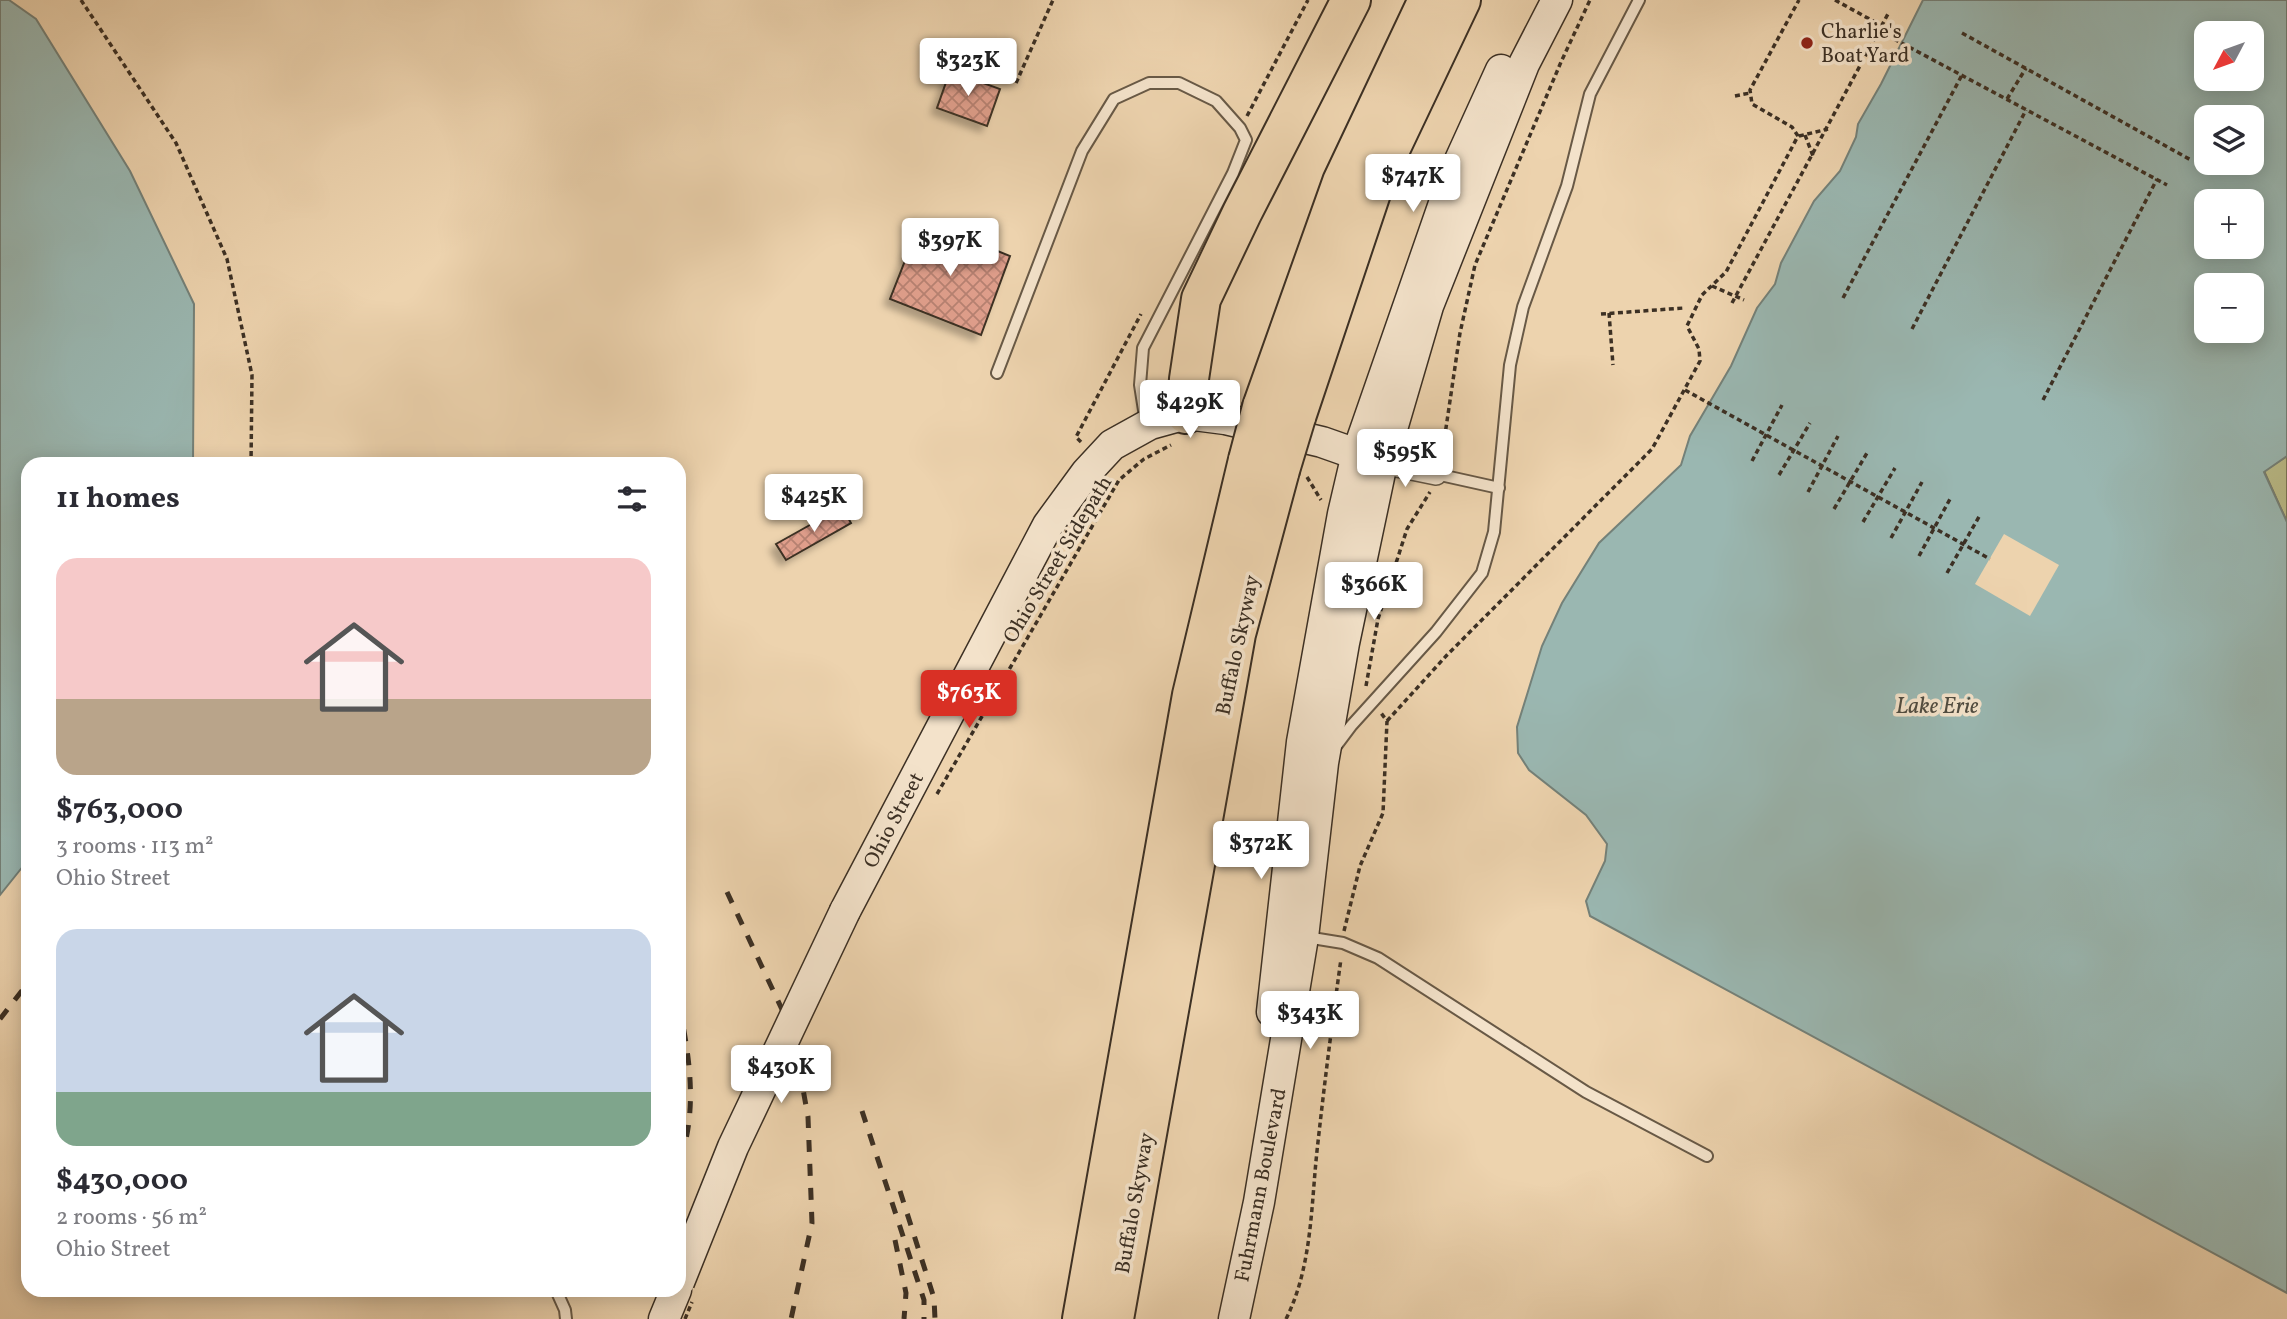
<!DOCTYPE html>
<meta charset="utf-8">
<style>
body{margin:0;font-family:Vollkorn,serif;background:#f2f2f3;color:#2b2b33;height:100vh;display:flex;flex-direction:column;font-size:26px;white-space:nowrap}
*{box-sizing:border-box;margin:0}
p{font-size:23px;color:#7c7c81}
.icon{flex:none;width:38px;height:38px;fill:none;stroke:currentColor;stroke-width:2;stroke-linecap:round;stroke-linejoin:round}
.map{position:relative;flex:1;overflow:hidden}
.drawer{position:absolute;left:21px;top:457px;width:665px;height:840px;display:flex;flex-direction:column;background:#fff;border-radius:21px;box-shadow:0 4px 18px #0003}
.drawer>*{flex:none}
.needle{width:46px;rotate:229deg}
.tools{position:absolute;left:2194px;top:21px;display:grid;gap:14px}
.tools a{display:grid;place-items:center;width:70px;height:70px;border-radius:14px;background:#fff;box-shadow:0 4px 18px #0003;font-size:35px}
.price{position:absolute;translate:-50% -60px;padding:0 16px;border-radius:7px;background:#fff;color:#222;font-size:23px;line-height:46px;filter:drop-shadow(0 2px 4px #0008)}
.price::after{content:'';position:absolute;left:50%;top:42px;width:21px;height:16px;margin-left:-10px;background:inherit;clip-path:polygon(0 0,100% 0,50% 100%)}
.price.active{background:#d93025;color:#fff}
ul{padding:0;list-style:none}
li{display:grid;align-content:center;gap:14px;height:371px;padding:0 35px}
li span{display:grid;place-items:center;height:217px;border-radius:21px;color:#555}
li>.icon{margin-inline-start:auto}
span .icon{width:126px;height:126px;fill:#fffc;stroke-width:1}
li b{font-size:30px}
h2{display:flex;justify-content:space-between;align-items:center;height:84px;padding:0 35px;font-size:30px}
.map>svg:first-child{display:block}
</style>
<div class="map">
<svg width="2287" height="1319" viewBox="0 0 2287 1319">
<defs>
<pattern id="building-cross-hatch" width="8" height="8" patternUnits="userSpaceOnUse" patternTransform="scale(1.75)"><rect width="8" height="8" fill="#df9e8b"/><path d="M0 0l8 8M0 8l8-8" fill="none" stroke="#b68171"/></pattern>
<filter id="shadow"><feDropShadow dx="-6" dy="6" stdDeviation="3.5" flood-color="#0004"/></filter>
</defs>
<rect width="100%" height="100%" fill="#edd3ae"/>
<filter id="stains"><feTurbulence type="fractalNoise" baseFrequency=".00286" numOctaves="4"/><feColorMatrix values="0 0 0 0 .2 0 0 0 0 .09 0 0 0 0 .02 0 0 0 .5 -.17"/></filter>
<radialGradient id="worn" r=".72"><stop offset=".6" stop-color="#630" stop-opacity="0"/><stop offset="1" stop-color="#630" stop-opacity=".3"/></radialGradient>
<polygon fill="#babc89" stroke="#7b7656" stroke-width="2" points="2287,456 2287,522 2264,471"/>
<g fill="#9ab7b1" stroke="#748179" stroke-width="2" fill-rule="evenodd">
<polygon points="0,0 9,0 36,19 130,171 194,304 193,464 28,464 28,860 0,895"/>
<path d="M1923 0H2287V456L2264 472 2287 522V1293L1590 916 1586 901 1605 861 1607 844 1586 815 1529 770 1518 753 1517 727 1542 646 1562 603 1599 543 1681 465 1690 436 1731 366 1757 308 1775 284 1781 263 1814 201 1840 171 1856 137 1858 124 1881 84ZM2207 33H2252V79H2207ZM2207 117H2252V163H2207ZM2207 201H2252V247H2207ZM2207 285H2252V331H2207Z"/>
</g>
<polygon fill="#edd3ae" points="2004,534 2059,565 2030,616 1975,584"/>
<g fill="url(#building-cross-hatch)" stroke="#3c3024" stroke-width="2" filter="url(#shadow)">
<polygon points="950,71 1000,89 987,126 937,108"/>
<polygon points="921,220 1010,256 981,335 890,299"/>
<polygon points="842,507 851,523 786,560 776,544"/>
</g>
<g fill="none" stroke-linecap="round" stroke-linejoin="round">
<g stroke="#685946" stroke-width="14">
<g id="lane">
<polyline points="997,373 1082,151 1114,99 1149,83 1179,83 1216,101 1240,128 1246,140 1233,173 1143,348 1140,385 1146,423"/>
<polyline points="1436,474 1499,488"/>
<polyline points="1336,746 1351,726 1436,632 1482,573 1494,532 1510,365 1523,307 1567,186 1590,94 1639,0"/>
<polyline points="1306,937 1343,943 1378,958 1586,1092 1707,1156"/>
<polyline points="556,1290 565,1310 566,1319"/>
</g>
</g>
<g stroke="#685946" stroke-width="24">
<polyline id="street" points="1382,463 1436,474"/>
</g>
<g stroke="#3c3024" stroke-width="33">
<g id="secondary">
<polyline points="845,911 1048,525 1086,473 1112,445 1150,424 1186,414 1225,419 1322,442 1376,461"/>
<polyline points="1272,1012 1302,742 1343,514 1357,454 1456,169 1501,70"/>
<polyline points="664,1319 676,1290"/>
<polyline points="1234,1319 1259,1202 1303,937 1323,763 1344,643 1382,463 1428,306 1524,64 1557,0"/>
</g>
</g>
<g stroke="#3c3024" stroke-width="42">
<g id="highway">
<polyline points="1262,407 1342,182 1428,0"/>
<polyline points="1186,414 1189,379 1201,299 1242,213 1351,0"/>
<polyline points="1296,417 1375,181 1461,0"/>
<polyline points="1082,1319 1192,695 1248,460"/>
<polyline points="1114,1319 1236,634 1280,470"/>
</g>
</g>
<g stroke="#3c3024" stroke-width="3.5" stroke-dasharray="5 3.5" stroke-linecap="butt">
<polyline points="81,0 176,143 227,259 252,375 251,464"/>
<polyline points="1835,0 1882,26"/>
<polyline points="1879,31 2167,185"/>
<polyline points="1962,33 2191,160"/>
<polyline points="1016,83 1053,0"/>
<polyline points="1735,96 1750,93"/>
<polyline points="2007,99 2026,68"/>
<polyline points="1247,116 1308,0"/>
<polyline points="1805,135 1813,156"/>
<polyline points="1799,136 1828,129"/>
<polyline points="1712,286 1744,300"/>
<polyline points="1843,298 1962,75"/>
<polyline points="1732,303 1889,12"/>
<polyline points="1609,313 1613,365"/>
<polyline points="1601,314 1684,308"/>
<polyline points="1912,329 2026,110"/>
<polyline points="1685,390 1990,559"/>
<polyline points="2043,400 2157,179"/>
<polyline points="1081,442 1076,437 1141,314"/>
<polyline points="1442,455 1460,333 1475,265 1561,62 1590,0"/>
<polyline points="1752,461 1782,405"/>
<polyline points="1779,475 1810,423"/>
<polyline points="1307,477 1321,500"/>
<polyline points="1808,492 1838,436"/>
<polyline points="1834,509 1867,453"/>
<polyline points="1863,522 1895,468"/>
<polyline points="1891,538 1922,482"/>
<polyline points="1919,556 1950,499"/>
<polyline points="1947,573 1980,515"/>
<polyline points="1366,686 1378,619 1407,529 1430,492"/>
<polyline points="1387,721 1447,655 1652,449 1700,361 1699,349 1687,326 1702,295 1726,272 1798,136 1792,127 1752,104 1750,90 1799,0"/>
<polyline points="937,794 1119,480 1144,459 1171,445"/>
<polyline points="1344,931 1360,866 1383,813 1387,721 1381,713"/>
<path d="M1286 1319C1312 1267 1311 1207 1317 1151 1324 1087 1332 1023 1341 959"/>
</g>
<use href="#lane" stroke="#f3e2ca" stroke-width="10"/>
<use href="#street" stroke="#f3e2ca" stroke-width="21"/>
<use href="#secondary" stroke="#f3e2ca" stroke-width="30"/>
<use href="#highway" stroke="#edd3ae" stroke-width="38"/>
<g stroke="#3c3024" stroke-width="5" stroke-dasharray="12 12" stroke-linecap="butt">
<polyline points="727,892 793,1033 808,1117 812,1223 791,1319"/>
<path d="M679 1006C690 1057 698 1113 679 1163"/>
<polyline points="0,1019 28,983"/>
<polyline points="862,1111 924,1300 924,1319"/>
<polyline points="900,1191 934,1298 935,1319"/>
<polyline points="895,1240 906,1293 904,1319"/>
</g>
<g stroke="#3c3024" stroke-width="33" stroke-linecap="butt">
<polyline id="secondary-bridge" points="679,1282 733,1147 845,911"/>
</g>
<g stroke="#3c3024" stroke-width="42" stroke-linecap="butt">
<g id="highway-bridge">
<polyline points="1248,460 1262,407"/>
<polyline points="1280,470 1296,417"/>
</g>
</g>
<polyline stroke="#3c3024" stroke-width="3.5" stroke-dasharray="5 3.5" stroke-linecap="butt" points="685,1319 692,1302"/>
<use href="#secondary-bridge" stroke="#f3e2ca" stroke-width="30"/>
<use href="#highway-bridge" stroke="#edd3ae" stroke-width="38"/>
</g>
<circle fill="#8f2418" stroke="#f3e2ca" stroke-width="2.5" cx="1807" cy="43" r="7"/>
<g text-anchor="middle" stroke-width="7" stroke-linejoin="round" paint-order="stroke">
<g font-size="21" fill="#3c3024" stroke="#f3e2ca" text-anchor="start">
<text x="1821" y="38">Charlie's<tspan x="1821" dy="24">Boat Yard</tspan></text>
</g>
<g font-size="21" fill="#3c3024" stroke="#f3e2ca">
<text transform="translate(1057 559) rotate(-59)" y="7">Ohio Street Sidepath</text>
<text transform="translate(1237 645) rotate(-78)" y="7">Buffalo Skyway</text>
<text transform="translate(893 820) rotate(-62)" y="7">Ohio Street</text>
<text transform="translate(1260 1185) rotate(-79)" y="7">Fuhrmann Boulevard</text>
<text transform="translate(1134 1203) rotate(-80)" y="7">Buffalo Skyway</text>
</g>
<g font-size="23" font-style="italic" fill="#4f4b40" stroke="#f3e2ca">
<text x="1937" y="713">Lake Erie</text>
</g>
</g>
<rect width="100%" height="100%" filter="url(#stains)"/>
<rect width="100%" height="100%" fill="url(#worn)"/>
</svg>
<div class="tools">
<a><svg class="needle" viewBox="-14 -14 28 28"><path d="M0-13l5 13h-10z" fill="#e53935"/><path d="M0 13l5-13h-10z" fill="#7c7c81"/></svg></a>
<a><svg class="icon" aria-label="layers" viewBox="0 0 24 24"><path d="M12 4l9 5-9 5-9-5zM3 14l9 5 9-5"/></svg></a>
<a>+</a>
<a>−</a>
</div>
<b class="price" style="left:968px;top:98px">$323K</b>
<b class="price" style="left:1413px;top:214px">$747K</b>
<b class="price" style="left:950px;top:278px">$397K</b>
<b class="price" style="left:1190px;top:440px">$429K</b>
<b class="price" style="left:1405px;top:489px">$595K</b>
<b class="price" style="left:814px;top:534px">$425K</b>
<b class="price" style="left:1374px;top:622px">$366K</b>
<b class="price active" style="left:969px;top:730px">$763K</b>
<b class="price" style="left:1261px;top:881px">$372K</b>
<b class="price" style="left:1310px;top:1051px">$343K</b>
<b class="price" style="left:781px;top:1105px">$430K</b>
<section class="drawer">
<h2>11 homes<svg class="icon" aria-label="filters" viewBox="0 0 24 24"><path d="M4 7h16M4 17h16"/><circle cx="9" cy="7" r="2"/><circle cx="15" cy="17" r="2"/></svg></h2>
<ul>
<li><span style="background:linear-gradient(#f6c9c9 65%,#b9a48a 0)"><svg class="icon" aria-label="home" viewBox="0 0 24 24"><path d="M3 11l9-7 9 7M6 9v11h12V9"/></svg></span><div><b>$763,000</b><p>3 rooms · 113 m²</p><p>Ohio Street</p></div></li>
<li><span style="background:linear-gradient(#c9d6e8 75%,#7fa58c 0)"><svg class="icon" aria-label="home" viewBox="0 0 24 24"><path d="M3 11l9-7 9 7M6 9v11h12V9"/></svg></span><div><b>$430,000</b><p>2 rooms · 56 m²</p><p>Ohio Street</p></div></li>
</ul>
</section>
</div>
